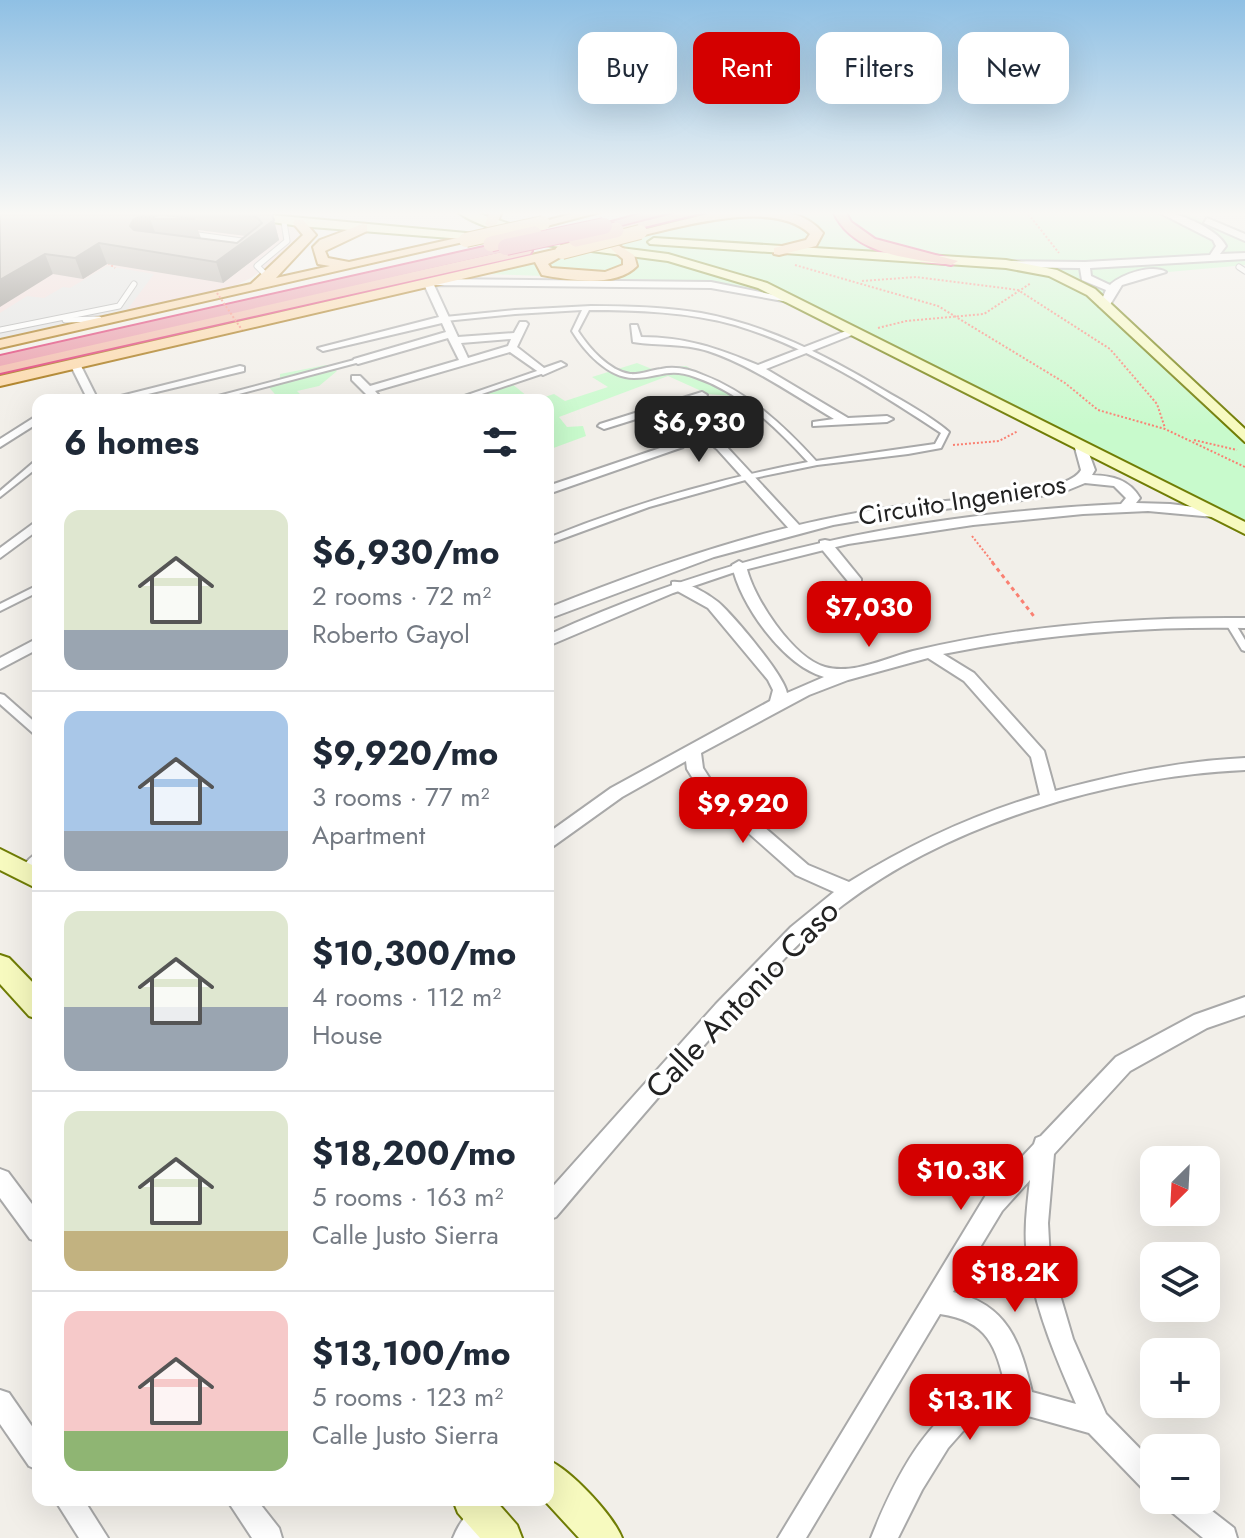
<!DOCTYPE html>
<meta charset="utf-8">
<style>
body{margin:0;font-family:Jost,sans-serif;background:#f6f6f7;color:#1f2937;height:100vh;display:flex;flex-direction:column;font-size:30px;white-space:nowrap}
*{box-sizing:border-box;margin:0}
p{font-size:26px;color:#747a83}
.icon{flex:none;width:44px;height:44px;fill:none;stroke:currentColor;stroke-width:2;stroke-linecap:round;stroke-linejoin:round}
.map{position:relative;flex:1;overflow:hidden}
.details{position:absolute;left:32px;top:394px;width:522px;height:1112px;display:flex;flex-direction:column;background:#fff;border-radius:16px;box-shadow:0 8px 32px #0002}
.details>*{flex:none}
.top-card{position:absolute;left:578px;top:32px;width:546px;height:72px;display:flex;gap:16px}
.needle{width:52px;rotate:204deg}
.fabs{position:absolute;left:1140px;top:1146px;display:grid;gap:16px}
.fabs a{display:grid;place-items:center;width:80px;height:80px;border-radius:16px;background:#fff;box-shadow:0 8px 32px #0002;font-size:40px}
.price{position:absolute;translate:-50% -68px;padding:0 18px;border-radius:16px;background:#d40000;color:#fff;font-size:26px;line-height:52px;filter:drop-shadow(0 2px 4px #0008)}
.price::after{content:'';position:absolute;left:50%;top:48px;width:24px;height:18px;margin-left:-12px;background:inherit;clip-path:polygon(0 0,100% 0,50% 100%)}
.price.active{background:#222;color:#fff}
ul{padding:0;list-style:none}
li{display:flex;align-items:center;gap:24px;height:200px;padding:0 32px}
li+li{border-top:2px solid #e0e1e3}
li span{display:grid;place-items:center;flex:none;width:224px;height:160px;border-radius:16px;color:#555}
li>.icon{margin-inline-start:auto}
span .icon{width:96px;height:96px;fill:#fffc;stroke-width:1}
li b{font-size:34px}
h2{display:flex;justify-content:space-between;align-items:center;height:96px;padding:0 32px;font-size:34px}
.pill{padding:0 28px;border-radius:16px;background:#fff;box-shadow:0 8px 32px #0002;font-size:28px;line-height:72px}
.pill.active{background:#d40000;color:#fff}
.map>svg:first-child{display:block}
</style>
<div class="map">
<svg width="1245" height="1538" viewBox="0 0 1245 1538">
<rect width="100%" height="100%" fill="#f2efe9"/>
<polygon fill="#f2dad9" points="0,211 178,211 289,224 298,229 301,235 286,252 251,278 228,289 0,340"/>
<g fill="#c8facc">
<polygon points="745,211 1181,211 1245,239 1245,265 1125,276 1105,286 1102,306 1172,377 1245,443 1245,529 860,329 812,309 715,282 486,274"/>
<polygon points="637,363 652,369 686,366 733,393 731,396 708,394 668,376 559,417 567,427 583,426 586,436 548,450 548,400 535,400 554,394 565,401 608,387 592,377"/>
<polygon points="326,365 337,371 319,386 297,391 306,400 280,400 267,385 280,381 280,374"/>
<polygon points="507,380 532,400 447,400"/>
</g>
<polygon fill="#e2e2e2" points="107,266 154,274 127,310 0,338 0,313 27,296 44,298 63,287 70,288"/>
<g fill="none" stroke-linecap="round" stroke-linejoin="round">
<g stroke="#a9a9a9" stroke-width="7">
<g id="service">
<polyline points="191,234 249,242"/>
<polyline points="1239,267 1245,271"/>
<polyline points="269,278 257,266 287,241 284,222"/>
<polyline points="65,320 99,319"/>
<polyline points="0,330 119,306 134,284"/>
</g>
</g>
<g stroke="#a9a9a9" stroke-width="4">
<g id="pedestrian">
<path d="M591 306C628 306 665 307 701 313 766 325 826 355 882 389 904 402 929 415 949 432L941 448 908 454 817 465 749 479 649 507 548 544V538C632 504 719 479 808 462 777 428 740 392 695 377 668 367 659 378 634 378 608 378 584 351 572 331L582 310 515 314 445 321 442 319 445 317 515 310ZM589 310C638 310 688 312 735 325 809 347 877 391 941 433L935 444 816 461C784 426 748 392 703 375 689 369 675 366 661 369 651 370 640 375 630 374 609 371 589 348 578 331Z"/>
<polygon points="358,359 362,361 360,362 216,400 203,400"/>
<polygon points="540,370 547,372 464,400 453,400"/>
<polygon points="35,461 38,461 38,467 0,497 0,491"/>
<polygon points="38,585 38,592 0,611 0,604"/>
<polygon points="1230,619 1233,620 1245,640 1245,651 1242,650 1225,622"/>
<polygon points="0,694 4,695 38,725 38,735 34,734 0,704"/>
<path d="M38 853V866C33 872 29 879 21 877L19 873C23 866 30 856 38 853Z"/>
</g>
</g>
<g stroke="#a9a9a9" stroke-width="4">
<g id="minor">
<path d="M428 279 711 282 799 300 794 303 711 288 434 285 458 337 514 333 520 322H526L528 324 517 347 544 368 561 362 566 365 543 375 510 352 375 391 383 400H372L352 380V376H360L370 386 459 360 448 338 358 364 353 361 354 359 446 332 442 323 323 351 318 348 439 317 423 282ZM511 339 508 346 468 358 461 343Z"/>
<path d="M631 325H637L641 337C686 337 717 348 758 365L851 329H857V333L766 369 848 418 887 416 893 419 887 422 813 426V422L834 419C793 395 753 366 708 351 683 343 658 346 633 342Z"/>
<polygon points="75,361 80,364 98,400 88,400 70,364"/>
<polygon points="240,366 244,367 244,371 123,400 105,400"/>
<polygon points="702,392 707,395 706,397 678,406 725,445 800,526 800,532 792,532 717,449 699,435 683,447 548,494 548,486 675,443 692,429 668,409 604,429 598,426 600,424"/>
<polygon points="38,415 38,423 0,447 0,439"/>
<polygon points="38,520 38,530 0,558 0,548"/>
<polygon points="825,540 830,541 861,579 861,585 851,585 820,547 820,541"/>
<path d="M739 561 746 565C752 597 793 658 825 667 853 675 886 658 913 651 1023 625 1133 617 1245 618V628C1143 626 1044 634 943 654L974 673 1044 751 1055 791C1117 774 1181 761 1245 758V770C1110 776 951 823 843 905 807 932 778 966 747 998 681 1069 619 1143 556 1217L548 1220V1192L716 1004 791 927 834 892 796 875 700 790 687 769 686 761 622 797 548 850V833L611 788 770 701 773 690 768 680 708 608 672 588V582C685 580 708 594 718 602 733 615 784 675 787 693L824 677C784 666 740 605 732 565ZM928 658 964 681 1031 757 1040 795C972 815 909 845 849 882L808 865 712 782 703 768 701 753 809 695 848 680Z"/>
<polygon points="38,638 38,649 0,669 0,658"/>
<path d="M1245 997V1015L1207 1028 1130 1071 1054 1154 1048 1223 1050 1261 1073 1339 1106 1414 1154 1463V1495L1145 1491 1089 1433 1028 1416 987 1415 963 1431 948 1448 922 1490 898 1538H871C893 1483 936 1388 1006 1389 996 1346 988 1321 940 1314L806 1538H778L986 1195 1034 1144 1036 1138 1041 1136 1116 1057 1194 1015ZM1030 1180C1027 1207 1023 1235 1028 1261 1036 1311 1056 1358 1076 1404L1032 1392C1020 1342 1008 1305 953 1292L1002 1211Z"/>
<polygon points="0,1169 8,1172 38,1212 38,1242 30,1239 0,1198"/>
<polygon points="0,1390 9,1393 38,1435 38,1470 29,1466 0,1424"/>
<polygon points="55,1500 84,1500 108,1538 79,1538"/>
<polygon points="227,1500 257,1500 279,1528 282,1538 252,1538"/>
<polygon points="1164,1500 1198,1500 1234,1528 1237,1538 1203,1538 1168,1509"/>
<path d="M484 1502 493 1506 497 1515 483 1538H453C459 1523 469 1508 484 1502Z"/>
</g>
</g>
<g stroke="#a9a9a9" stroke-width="4">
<g id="tertiary">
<path d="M1156 211C1176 211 1217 228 1226 246L1220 254 1245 253V259L1090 268 1091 276 1110 285C1122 274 1152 264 1166 272L1122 285 1108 308 1104 309 1099 306 1106 290 1082 280 1080 268 1006 267 1001 264 1006 261 1085 262 1210 255 1216 246 1213 240Z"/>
<polygon points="1207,218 1245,234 1245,241 1204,223"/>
<path d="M1081 444 1087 448 1095 470 1092 475C1112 476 1129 479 1140 498L1136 503 1170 504 1219 510 1221 513 1214 517 1148 511 1083 514 973 525 848 544 732 573 673 593 548 646V635C734 550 918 514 1121 504L1126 498 1114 486 1085 483 1068 490 1017 501 898 514 833 525 714 557 548 619V608C673 558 800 515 935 502 964 499 1068 494 1081 470L1075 448Z"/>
</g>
</g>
<g stroke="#707d05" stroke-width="4">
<g id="secondary">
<polygon points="198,211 228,211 488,235 494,238 488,241 299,226"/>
<path d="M456 211H471L519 227C503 237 470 221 456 211Z"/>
<polygon points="534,237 668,254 767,283 1245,522 1245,534 758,288 668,261 530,243 530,239"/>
<polygon points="654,238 1006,260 1057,270 1095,289 1245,429 1245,442 1087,295 1049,276 1006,268 650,244 648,242"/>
<polygon points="0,849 38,868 38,889 0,870"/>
<polygon points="0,955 9,958 38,988 38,1019 29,1016 0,984"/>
<path d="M548 1460C571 1470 613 1515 622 1538H579L544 1500H548Z"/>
<polygon points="453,1500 495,1500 517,1525 522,1538 480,1538 458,1513"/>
</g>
</g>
<g stroke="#a06b00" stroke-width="4">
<g id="primary">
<polygon points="490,211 502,211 497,224 491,228 485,224"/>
<polygon points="583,211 604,211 543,227 537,223"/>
<path d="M720 211C756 217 795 200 823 233L816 246 779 255 774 254V248L806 240 810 234C773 199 685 226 640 236L634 232Z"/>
<polygon points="295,220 303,220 316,235 276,278 330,266 318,264 313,247 320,240 363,224 367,225 367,231 325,251 328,258 349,262 466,236 472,240 0,348 0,340 251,284 303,235 293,223"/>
<path d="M616 244 634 255 637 266C616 288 569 280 542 275L535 262 0 386V376L562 248 569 252 548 264 551 268 605 272 623 265V259L610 248Z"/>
</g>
</g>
<g stroke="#dc2a67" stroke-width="4">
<g id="trunk">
<polygon points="685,211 709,211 616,234 609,230"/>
<path d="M833 211H845L851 222 875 239 958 261 951 265C909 258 852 255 833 211Z"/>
<polygon points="525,247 532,251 530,254 0,373 0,363"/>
</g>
</g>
<g stroke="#dc2a67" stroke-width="4">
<g id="motorway">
<polygon points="651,211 675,211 604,230 597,226"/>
<polygon points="506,242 514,247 511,250 0,366 0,356"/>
</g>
</g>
<g stroke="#fa8072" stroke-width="2" stroke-dasharray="2 2" stroke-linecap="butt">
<polyline points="437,211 446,214"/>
<polyline points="1026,211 1059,253"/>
<polyline points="108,263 115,268"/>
<polyline points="795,265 938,306 1065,383 1098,410 1165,429 1245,467"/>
<polyline points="862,281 916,277 1018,290 1110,349 1157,404 1165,428"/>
<polyline points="878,328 906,321 984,314 1031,283"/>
<polyline points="1194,440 1237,450"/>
<polyline points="953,445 999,441 1018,431"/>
<polyline points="972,536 994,564"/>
</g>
<polyline stroke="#fa8072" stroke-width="3" stroke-dasharray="4 4" stroke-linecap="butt" points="992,562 1036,619"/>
<use href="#service" stroke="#fff" stroke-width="5"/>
<use href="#pedestrian" fill="#fff" fill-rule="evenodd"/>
<use href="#minor" fill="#fff" fill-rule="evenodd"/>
<use href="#tertiary" fill="#fff" fill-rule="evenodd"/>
<use href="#secondary" fill="#f7fabf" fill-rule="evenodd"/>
<use href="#primary" fill="#fcd6a4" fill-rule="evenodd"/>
<use href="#trunk" fill="#f2b4a3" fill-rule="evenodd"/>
<use href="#motorway" fill="#e892a2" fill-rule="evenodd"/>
<g stroke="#a06b00" stroke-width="16" stroke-linecap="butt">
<g id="primary-bridge">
<polyline points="466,240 543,223"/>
<polyline points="562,252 640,232"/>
</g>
</g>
<g stroke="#dc2a67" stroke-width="17" stroke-linecap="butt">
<g id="trunk-bridge">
<polyline points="576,239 616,230"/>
<polyline points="491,244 534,234"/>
</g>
</g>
<g stroke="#dc2a67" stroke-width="18" stroke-linecap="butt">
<polyline id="motorway-bridge" points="506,247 604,226"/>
</g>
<polyline stroke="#fa8072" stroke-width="2" stroke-dasharray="2 2" stroke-linecap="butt" points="217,293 242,330"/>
<use href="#primary-bridge" stroke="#fcd6a4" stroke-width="14"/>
<use href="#trunk-bridge" stroke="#f2b4a3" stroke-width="15"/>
<use href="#motorway-bridge" stroke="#e892a2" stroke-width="16"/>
</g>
<path fill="#aba49e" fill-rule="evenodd" d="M0 211H271L279 240 223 283 107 264 83 279 53 274ZM198 230 246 236 237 243 201 238Z"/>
<g fill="#8b8681">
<polygon points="150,211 161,211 164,219 150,219 155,232 140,240 130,226 133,220"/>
<polygon points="274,220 279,240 223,283 216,262"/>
<polygon points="99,243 107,264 83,279 75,258"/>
<polygon points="45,254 53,274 0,307 0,280"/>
</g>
<g fill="#c7bfb8" stroke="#8b8681" stroke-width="2">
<polygon points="0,211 150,211 133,220 130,226 134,230 237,243 262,223 257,217 201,211 271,211 274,220 216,262 99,243 75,258 45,254 0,280"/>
<polygon points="159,214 195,219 150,219"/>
</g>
<linearGradient id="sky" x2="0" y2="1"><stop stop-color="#8fc0e4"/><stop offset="0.5" stop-color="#f9f8f5"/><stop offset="1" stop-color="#f9f8f5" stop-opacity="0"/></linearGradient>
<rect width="1245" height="426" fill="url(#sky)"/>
<g text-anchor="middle" stroke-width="6" stroke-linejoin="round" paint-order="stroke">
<g font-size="26" fill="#222" stroke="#fff">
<text transform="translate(962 500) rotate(-9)" y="9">Circuito Ingenieros</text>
</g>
<g font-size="32" fill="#222" stroke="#fff">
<text transform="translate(742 999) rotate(-46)" y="11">Calle Antonio Caso</text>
</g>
</g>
</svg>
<div class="fabs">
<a><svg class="needle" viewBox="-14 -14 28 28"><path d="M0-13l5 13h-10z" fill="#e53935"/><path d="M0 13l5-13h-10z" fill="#747a83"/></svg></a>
<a><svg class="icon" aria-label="layers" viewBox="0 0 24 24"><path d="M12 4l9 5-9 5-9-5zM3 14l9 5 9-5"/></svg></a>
<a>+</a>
<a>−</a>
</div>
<b class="price active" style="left:699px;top:464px">$6,930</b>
<b class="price" style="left:869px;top:649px">$7,030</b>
<b class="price" style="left:743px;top:845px">$9,920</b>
<b class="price" style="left:961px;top:1212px">$10.3K</b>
<b class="price" style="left:1015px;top:1314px">$18.2K</b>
<b class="price" style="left:970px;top:1442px">$13.1K</b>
<div class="top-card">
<a class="pill">Buy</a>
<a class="pill active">Rent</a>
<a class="pill">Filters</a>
<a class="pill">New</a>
</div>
<section class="details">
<h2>6 homes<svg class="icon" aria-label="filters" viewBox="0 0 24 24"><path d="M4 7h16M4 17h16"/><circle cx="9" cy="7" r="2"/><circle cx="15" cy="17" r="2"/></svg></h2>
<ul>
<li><span style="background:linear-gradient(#dfe7d0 75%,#9aa5b1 0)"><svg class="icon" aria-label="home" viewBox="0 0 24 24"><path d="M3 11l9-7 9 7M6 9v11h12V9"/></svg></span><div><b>$6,930/mo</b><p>2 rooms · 72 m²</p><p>Roberto Gayol</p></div></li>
<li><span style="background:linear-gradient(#a9c7e8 75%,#9aa5b1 0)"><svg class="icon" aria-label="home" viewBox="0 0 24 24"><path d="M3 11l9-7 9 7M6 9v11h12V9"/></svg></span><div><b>$9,920/mo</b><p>3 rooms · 77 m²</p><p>Apartment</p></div></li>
<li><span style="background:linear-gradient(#dfe7d0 60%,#9aa5b1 0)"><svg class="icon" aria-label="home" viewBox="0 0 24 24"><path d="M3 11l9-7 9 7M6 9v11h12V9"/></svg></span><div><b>$10,300/mo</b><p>4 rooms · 112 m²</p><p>House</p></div></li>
<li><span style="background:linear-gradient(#dfe7d0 75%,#c2b280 0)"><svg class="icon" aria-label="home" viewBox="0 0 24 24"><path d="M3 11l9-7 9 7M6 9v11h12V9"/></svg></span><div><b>$18,200/mo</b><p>5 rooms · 163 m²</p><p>Calle Justo Sierra</p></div></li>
<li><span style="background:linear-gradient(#f6c9c9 75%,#8fb573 0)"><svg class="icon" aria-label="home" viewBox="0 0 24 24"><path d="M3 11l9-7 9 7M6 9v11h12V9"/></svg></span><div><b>$13,100/mo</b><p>5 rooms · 123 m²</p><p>Calle Justo Sierra</p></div></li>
</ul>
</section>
</div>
